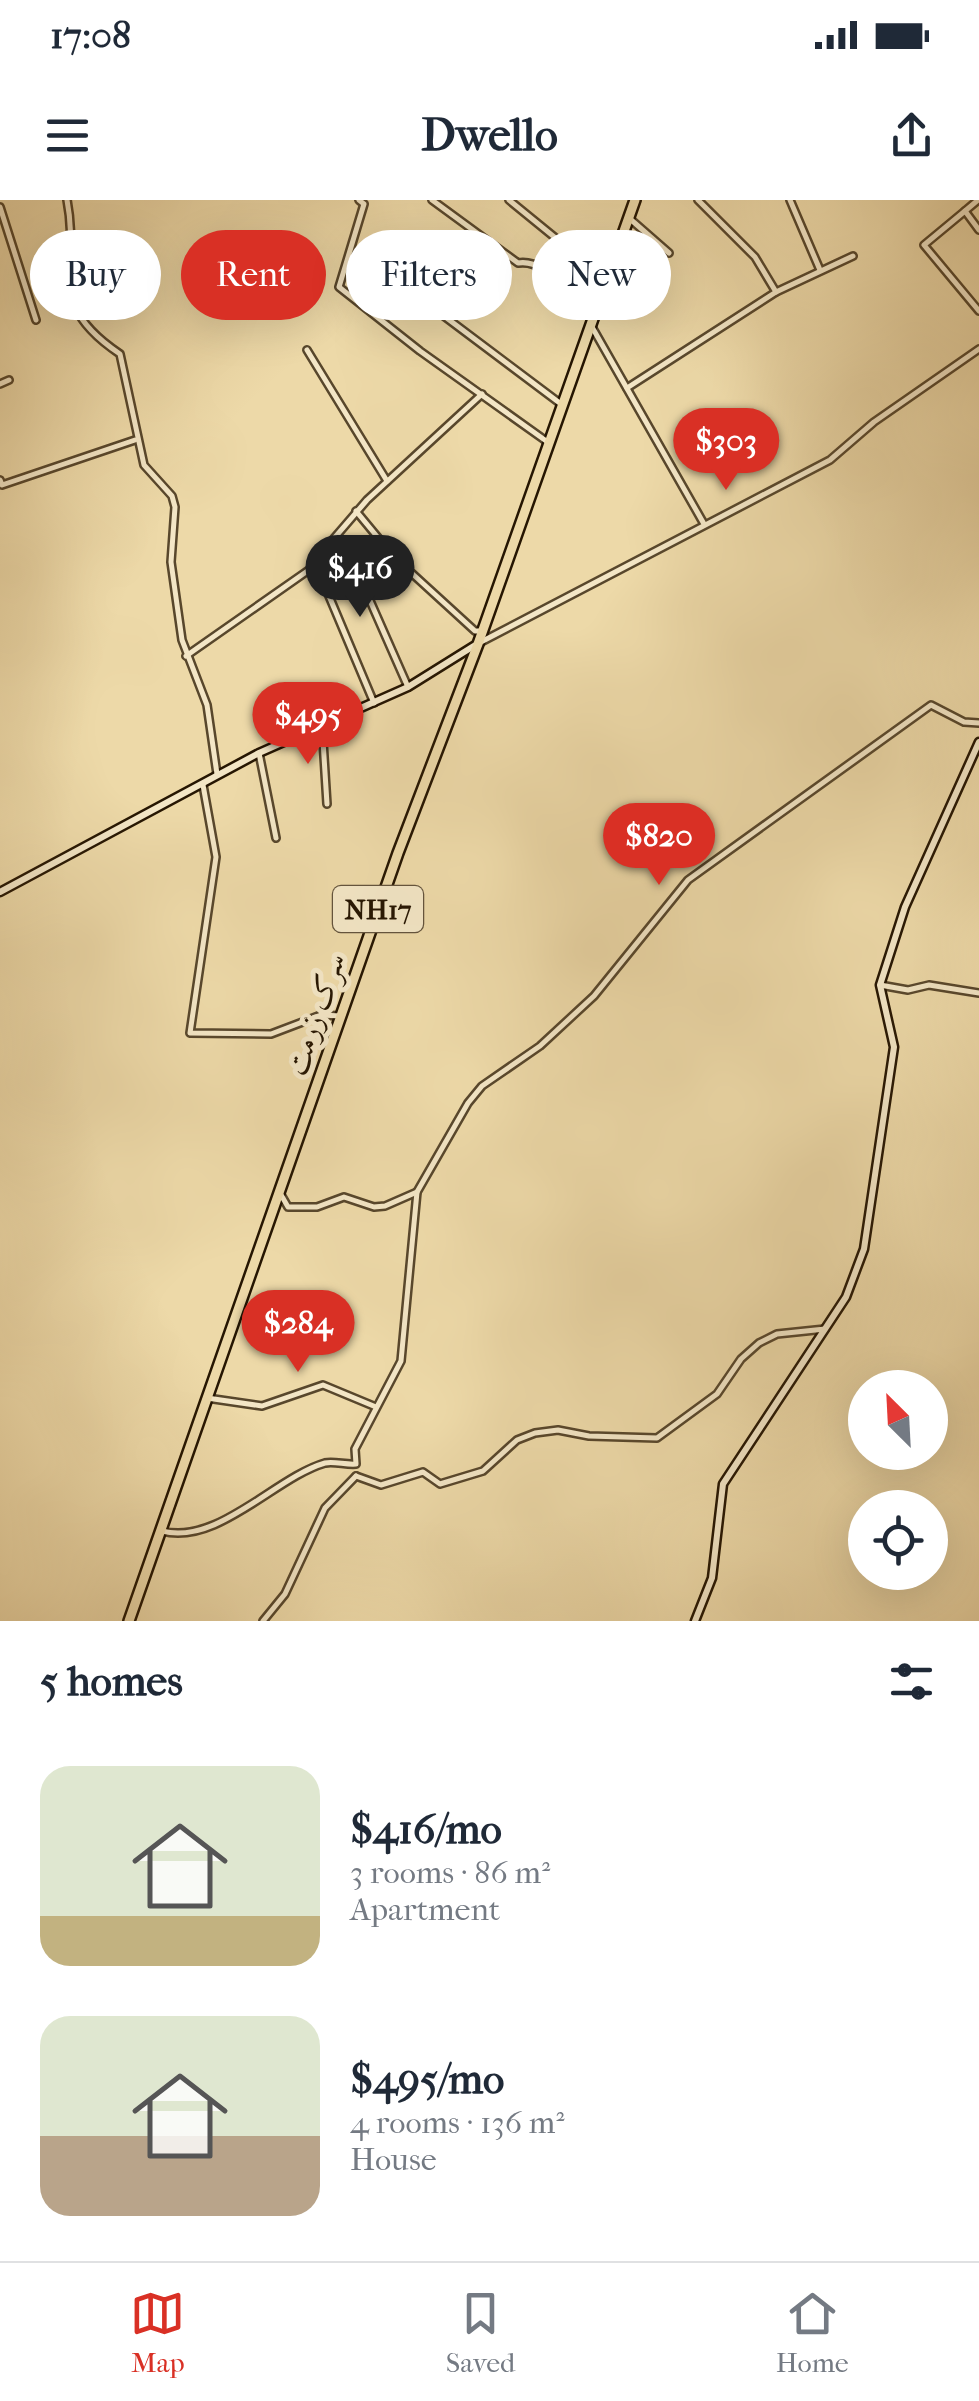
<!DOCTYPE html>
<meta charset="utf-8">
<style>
body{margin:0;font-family:"IM FELL French Canon",Amiri,serif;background:#f6f6f7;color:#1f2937;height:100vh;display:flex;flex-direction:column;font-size:38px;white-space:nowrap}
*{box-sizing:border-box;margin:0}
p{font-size:32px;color:#747a83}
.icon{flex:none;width:55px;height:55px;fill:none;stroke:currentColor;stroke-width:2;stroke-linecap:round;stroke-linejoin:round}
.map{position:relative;height:1421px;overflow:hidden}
.sheet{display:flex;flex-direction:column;background:#fff;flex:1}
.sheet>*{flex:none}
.guide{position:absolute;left:30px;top:30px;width:920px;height:90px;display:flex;gap:20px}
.needle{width:65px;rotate:336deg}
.buttons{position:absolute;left:848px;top:1170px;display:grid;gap:20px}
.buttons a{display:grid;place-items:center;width:100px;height:100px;border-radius:50%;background:#fff;box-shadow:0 10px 40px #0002;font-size:50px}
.price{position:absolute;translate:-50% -85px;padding:0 22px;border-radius:35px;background:#d93025;color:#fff;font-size:32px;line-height:65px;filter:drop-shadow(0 2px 5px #0008)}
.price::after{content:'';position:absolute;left:50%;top:60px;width:30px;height:22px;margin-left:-15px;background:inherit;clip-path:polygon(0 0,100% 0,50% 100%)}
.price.active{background:#222;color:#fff}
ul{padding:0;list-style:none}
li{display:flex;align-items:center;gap:30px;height:250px;padding:0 40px}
li span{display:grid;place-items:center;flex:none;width:280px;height:200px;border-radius:30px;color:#555}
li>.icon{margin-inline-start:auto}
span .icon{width:120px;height:120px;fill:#fffc;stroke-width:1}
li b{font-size:42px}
h2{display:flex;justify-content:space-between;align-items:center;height:120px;padding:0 40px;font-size:42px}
.chip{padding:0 35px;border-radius:45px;background:#fff;box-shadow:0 10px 40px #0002;font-size:35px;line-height:90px}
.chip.active{background:#d93025;color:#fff}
.status{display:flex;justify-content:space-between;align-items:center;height:70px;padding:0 50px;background:#fff;direction:ltr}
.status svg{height:28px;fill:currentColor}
header{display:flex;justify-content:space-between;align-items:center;height:130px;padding:0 40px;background:#fff;font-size:45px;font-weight:700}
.tab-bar{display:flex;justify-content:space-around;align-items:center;height:140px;border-top:2px solid #e0e1e3;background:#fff;font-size:28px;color:#747a83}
.tab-bar a{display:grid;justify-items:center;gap:5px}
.tab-bar .active{color:#d93025}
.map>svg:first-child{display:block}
</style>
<div class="status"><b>17:08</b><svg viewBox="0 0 49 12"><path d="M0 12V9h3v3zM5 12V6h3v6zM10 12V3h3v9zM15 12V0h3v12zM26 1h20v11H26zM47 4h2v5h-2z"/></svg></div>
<header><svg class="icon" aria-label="menu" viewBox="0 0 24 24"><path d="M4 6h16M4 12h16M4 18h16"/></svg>Dwello<svg class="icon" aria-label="share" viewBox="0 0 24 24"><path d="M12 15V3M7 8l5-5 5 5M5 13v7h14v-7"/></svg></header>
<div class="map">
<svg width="979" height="1421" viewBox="0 0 979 1421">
<rect width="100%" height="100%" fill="#edd9a8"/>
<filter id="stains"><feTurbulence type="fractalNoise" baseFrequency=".002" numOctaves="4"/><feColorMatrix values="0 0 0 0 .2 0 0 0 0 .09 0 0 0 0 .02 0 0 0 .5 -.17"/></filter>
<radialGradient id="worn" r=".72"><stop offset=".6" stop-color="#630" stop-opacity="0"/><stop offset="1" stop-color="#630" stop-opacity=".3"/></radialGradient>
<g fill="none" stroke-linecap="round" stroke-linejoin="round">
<g stroke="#58472c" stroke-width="10">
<g id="street">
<path d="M67 0C81 72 44 103 120 154L144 265 172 296 175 307 171 362 182 440 207 505 217 574"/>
<polyline points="359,0 364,4 339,87 420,151 549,243"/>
<path d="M432 0 518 63C544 59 560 87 579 102"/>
<polyline points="509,0 607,80"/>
<polyline points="698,0 755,57 776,92"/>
<polyline points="790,0 820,70"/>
<polyline points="0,7 36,120"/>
<polyline points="965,11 978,0"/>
<polyline points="629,18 669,53"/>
<polyline points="979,30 965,11 924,45 979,111"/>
<polyline points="408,89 561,204"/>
<polyline points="592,127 704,324"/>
<polyline points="307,150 387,281"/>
<polyline points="0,184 9,180"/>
<polyline points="627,188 776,92 853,56"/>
<polyline points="0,280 2,285 135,240"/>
<polyline points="356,311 394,357 475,431 482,431"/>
<polyline points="336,340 360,378 408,487"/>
<polyline points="316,365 374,503"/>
<polyline points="479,443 830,260 874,222 979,149"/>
<polyline points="186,456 316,365 324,350 367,300 482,194"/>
<polyline points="322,525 327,604"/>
<polyline points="259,553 276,638"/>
<polyline points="203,585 216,657 190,833 271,834 321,815 341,816"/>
<polyline points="880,785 908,790 929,785 979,793"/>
<polyline points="280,993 288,1007 317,1007 344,997 374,1007 385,1006 417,992"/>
<polyline points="207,1198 262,1206 323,1185 376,1207"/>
<polyline points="356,1276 381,1285 423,1272 440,1284 483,1271 517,1240 535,1233 558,1230 589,1236 657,1238 717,1194 741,1159 759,1143 777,1134 825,1129"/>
<path d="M162 1331C217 1346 276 1277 325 1263 334 1261 346 1265 356 1264L355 1249 401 1161 417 992 468 903 482 886 540 846 594 796 688 680 931 505 964 522 979 523"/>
<polyline points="263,1421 285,1394 325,1308 356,1276"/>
</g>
</g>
<g stroke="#261602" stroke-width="11">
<g id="secondary">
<polyline points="0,692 259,553 408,487 477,444"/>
<polyline points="695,1421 712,1378 723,1284 846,1097 864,1049 894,847 880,785 905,707 979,542"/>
</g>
</g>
<g stroke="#261602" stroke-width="14">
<polyline id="highway" points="129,1421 398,653 478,444 635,0"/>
</g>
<use href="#street" stroke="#f3e6c6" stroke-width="5"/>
<use href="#secondary" stroke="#f3e6c6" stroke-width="6"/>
<use href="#highway" stroke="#edd9a8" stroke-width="9"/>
</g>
<g text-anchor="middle" stroke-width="10" stroke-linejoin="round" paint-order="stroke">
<rect fill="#f3e6c6" stroke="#64543d" stroke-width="2.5" x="333" y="686" width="90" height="46" rx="8"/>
<g font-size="28" font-weight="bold" fill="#261602">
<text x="378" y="719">NH17</text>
</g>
<g font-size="30" fill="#261602" stroke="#f3e6c6">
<text transform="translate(315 814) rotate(-71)" y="10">سرک زرمت</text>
</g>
</g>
<rect width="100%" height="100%" filter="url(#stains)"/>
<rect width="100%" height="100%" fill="url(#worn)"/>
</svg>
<div class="buttons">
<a><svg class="needle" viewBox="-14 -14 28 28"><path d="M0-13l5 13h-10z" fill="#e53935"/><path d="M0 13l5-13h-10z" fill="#747a83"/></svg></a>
<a><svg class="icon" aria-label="locate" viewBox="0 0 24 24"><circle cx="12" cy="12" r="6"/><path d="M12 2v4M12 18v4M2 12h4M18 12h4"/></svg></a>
</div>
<b class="price" style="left:726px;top:293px">$303</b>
<b class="price active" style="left:360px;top:420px">$416</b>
<b class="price" style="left:308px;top:567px">$495</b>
<b class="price" style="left:659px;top:688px">$820</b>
<b class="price" style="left:298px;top:1175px">$284</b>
<div class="guide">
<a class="chip">Buy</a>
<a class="chip active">Rent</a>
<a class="chip">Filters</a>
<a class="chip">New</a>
</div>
</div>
<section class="sheet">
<h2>5 homes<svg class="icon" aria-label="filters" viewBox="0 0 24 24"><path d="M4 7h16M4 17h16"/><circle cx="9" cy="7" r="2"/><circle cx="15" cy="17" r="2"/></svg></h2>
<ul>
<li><span style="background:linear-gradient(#dfe7d0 75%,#c2b280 0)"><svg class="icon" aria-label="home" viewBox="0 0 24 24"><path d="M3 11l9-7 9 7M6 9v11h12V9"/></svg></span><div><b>$416/mo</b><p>3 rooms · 86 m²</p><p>Apartment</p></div></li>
<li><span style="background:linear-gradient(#dfe7d0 60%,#b9a48a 0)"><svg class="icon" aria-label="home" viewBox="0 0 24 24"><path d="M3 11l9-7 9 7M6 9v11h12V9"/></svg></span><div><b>$495/mo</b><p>4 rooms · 136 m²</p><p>House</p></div></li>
</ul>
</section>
<nav class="tab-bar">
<a class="active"><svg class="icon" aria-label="map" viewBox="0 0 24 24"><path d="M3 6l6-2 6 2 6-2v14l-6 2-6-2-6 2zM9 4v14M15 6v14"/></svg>Map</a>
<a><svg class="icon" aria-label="saved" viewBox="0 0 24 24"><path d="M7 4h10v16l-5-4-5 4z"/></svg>Saved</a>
<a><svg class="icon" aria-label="home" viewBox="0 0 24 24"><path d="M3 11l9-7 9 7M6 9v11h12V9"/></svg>Home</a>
</nav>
